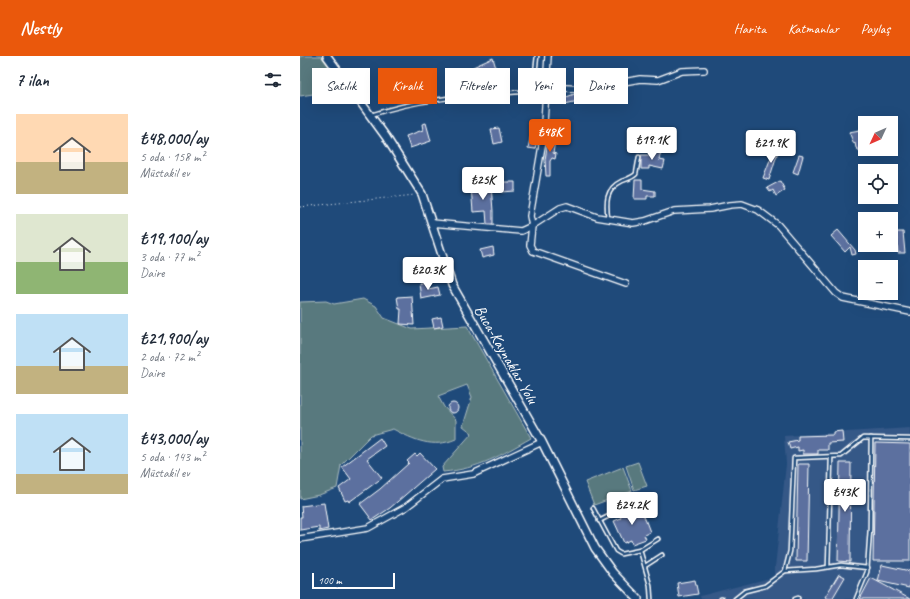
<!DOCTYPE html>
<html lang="tr">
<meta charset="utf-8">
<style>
body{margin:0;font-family:Caveat,sans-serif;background:#f6f6f7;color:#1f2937;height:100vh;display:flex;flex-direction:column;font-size:15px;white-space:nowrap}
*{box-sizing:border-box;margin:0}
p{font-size:13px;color:#747a83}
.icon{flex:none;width:22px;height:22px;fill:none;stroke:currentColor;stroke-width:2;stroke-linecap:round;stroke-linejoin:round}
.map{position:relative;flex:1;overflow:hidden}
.drawer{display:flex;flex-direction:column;background:#fff;width:300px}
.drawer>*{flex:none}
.guide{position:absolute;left:12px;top:12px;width:380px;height:36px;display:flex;gap:8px}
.needle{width:26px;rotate:226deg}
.controls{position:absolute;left:558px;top:60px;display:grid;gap:8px}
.controls a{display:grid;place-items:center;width:40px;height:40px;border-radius:0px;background:#fff;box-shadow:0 4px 16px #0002;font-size:20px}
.scale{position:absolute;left:12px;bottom:10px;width:83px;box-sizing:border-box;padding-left:4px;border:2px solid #fff;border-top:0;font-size:11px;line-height:14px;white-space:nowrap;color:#fff;-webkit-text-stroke:3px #1f4a7a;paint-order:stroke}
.price{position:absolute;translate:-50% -34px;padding:0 9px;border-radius:4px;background:#fff;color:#222;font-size:13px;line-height:26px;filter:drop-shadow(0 1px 2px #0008)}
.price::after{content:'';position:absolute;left:50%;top:24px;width:12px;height:9px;margin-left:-6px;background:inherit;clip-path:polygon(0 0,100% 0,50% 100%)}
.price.active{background:#ea580c;color:#fff}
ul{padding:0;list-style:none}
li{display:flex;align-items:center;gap:12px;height:100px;padding:0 16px}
li span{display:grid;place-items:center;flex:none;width:112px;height:80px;border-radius:0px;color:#555}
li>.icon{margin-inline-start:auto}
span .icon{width:48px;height:48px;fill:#fffc;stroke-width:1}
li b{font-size:17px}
h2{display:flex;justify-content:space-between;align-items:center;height:48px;padding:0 16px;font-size:17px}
.pill{padding:0 14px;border-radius:0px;background:#fff;box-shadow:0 4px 16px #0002;font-size:14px;line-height:36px}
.pill.active{background:#ea580c;color:#fff}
header{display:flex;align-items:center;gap:24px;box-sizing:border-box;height:56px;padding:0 20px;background:#ea580c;color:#fff}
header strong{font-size:19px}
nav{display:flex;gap:22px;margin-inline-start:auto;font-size:14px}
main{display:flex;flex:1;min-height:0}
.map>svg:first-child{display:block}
</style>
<header>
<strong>Nestly</strong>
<nav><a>Harita</a><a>Katmanlar</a><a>Paylaş</a></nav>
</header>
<main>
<section class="drawer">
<h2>7 ilan<svg class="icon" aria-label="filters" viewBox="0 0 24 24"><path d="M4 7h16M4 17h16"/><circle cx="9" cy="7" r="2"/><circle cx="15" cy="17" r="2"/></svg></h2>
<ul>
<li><span style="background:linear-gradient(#ffd9b3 60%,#c2b280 0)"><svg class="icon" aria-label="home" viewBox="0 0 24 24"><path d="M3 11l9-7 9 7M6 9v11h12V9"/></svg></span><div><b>₺48,000/ay</b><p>5 oda · 158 m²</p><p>Müstakil ev</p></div></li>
<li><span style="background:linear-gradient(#dfe7d0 60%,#8fb573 0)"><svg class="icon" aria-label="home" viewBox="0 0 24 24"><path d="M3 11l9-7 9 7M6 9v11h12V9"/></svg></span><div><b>₺19,100/ay</b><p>3 oda · 77 m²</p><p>Daire</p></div></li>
<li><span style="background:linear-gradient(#bfe0f5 65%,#c2b280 0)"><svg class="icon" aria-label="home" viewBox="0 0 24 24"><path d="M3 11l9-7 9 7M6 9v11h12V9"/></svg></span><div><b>₺21,900/ay</b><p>2 oda · 72 m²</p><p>Daire</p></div></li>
<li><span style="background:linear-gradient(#bfe0f5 75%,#c2b280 0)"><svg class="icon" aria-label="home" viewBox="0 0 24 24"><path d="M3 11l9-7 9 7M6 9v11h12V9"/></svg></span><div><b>₺43,000/ay</b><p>5 oda · 143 m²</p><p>Müstakil ev</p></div></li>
</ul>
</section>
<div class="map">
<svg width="610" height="543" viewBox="0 0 610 543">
<rect width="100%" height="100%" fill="#1f4a7a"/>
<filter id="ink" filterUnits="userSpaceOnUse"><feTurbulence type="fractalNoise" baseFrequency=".025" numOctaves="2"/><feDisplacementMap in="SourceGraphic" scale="8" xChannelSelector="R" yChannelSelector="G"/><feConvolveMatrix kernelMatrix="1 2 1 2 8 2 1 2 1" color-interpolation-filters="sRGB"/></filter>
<g filter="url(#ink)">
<polygon fill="#355887" points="610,372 610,543 401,543 400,540 474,521 486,408 484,380"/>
<g fill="#58797e" stroke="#acbcbe">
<polygon points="0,0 21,0 47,33 0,40"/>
<path d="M63 243 76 250 84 262 112 273 167 270 231 382C201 399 179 413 143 416L142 411 172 377 163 370 172 341 167 329 138 340 144 351 156 364V383C133 393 114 384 93 373L71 379 41 409 37 432 19 439 0 443V246L26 245 34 248Z"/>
<polygon points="338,406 347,430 334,434 326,410"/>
<polygon points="323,411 332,435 294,449 285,426"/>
</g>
<g fill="#5c709f" stroke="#fff">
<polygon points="193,2 201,29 187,31 182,14 176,22 171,18 174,12 173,11"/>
<polygon points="277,37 285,37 287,43 265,48 264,42"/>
<polygon points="126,67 131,85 110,92 106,80 123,74 122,68"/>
<polygon points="199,72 202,86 194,88 191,73"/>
<polygon points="565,73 565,93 579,93 565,99 556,92 555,87 554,88 549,76"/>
<polygon points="231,78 239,79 238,89 236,88 235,93 228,92"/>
<polygon points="249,78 256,80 253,97 256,98 255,103 252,102 250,105 250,120 246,120 245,104"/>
<polygon points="475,91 479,92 469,124 463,122"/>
<polygon points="354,93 361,95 359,104 365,105 363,113 349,110 349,113 341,113 341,99 353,99"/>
<polygon points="499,99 503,100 498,118 493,116"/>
<polygon points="335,124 342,124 342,133 355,135 355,140 347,140 347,143 334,143"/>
<polygon points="480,125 485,134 476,140 473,134 470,136 467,132"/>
<polygon points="202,126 215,126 215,135 202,136"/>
<polygon points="191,129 193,155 193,168 187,168 186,155 173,156 171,130"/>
<polygon points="538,174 555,194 556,198 552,199 550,191 545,196 531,180"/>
<polygon points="596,176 603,176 605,197 598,197"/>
<polygon points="193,191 194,199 182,202 180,194"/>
<polygon points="127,226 128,233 138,231 140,239 121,243 119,227"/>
<polygon points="112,240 114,269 100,268 101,253 99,253 97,241"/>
<polygon points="141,261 143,270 134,272 132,263"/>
<circle cx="153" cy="352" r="5"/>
<polygon points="542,375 543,386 528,387 528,394 518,394 518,398 503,398 503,394 498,395 498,391 490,393 488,386 498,384 498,380 533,379 533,376"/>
<polygon points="80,382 85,390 67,403 82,422 49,446 48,444 45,445 39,432 51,423 42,411"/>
<polygon points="575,387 610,388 610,505 573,505"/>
<polygon points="120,397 135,413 90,452 72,464 60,448 80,433 109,407 107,405 115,398 117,400"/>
<polygon points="540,407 551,407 550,506 538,505"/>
<polygon points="498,408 509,408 507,505 496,505"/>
<polygon points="24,447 28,473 19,475 19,471 0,474 0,461 2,461 1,450"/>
<polygon points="325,453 327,457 334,453 336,457 342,455 350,476 344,479 346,483 332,488 331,484 324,487 314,465 321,462 318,456"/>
<polygon points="582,509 610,515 609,532 578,525"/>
<polygon points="539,518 545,521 532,543 529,543 525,541"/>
<polygon points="571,522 610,543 560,543"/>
<polygon points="395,524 398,538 379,541 377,527"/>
</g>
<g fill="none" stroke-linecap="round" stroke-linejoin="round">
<g stroke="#fff" stroke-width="5.5">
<g id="service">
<path d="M71 59C123 41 178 39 233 35L237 0"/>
<path d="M308 163C306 147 305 133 322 125 327 123 332 122 336 118L339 101"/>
<polyline points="293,452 316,495 321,498 340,494 350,529 351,543"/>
<polyline points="299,465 313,458 316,449 339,440"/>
<polyline points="340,494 358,483"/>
<polyline points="345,510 362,499"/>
<polyline points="528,511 531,402"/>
<polyline points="485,515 516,513 541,509 568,512"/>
<polyline points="421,543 422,543"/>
<polyline points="435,543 445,535 465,530 485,515 490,495 494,402 541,400 563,382 610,383"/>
<polyline points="495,543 498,542"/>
<polyline points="556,543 567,516 570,473 571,382"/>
</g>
</g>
<g stroke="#fff" stroke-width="8">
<g id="minor">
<polyline points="245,31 286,33 340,23 358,24 382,15 404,14"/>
<polyline points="132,167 221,175 232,170 230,160 243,84 248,0"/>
<polyline points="326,228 233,195 230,189 232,170 260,152 267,150 297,161 333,167 345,165 374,155 410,153 430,149 442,148 458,154 478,169 536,237 543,242 610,256"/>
<polyline points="0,483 68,472 106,451 142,423 173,418 242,386"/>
</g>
</g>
<g stroke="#fff" stroke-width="10">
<polyline id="tertiary" points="27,0 86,81 122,138 152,229 242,386 295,492 313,517 338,543"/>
</g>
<polyline stroke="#fff" stroke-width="1" stroke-dasharray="1 3" stroke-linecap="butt" points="0,151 115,139"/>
<use href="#service" stroke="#1f4a7a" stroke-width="2.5"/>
<use href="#minor" stroke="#1f4a7a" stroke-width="5.5"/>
<use href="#tertiary" stroke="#1f4a7a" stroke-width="7"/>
</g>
</g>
<g text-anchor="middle" stroke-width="3.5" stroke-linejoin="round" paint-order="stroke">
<g font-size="16" fill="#fff" stroke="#1f4a7a">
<text transform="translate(207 298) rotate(60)" y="6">Buca-Kaynaklar Yolu</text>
</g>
</g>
</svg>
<div class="controls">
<a><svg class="needle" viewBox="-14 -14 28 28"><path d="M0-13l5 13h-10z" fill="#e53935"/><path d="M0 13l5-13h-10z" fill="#747a83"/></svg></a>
<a><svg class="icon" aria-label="locate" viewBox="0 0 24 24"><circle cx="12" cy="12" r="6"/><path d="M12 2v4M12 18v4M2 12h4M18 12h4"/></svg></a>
<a>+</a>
<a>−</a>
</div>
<div class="scale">100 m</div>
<b class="price active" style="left:250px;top:97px">₺48K</b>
<b class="price" style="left:352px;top:105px">₺19.1K</b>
<b class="price" style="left:471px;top:108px">₺21.9K</b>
<b class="price" style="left:183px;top:145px">₺25K</b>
<b class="price" style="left:128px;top:235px">₺20.3K</b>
<b class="price" style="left:545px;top:457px">₺43K</b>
<b class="price" style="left:332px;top:470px">₺24.2K</b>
<div class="guide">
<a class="pill">Satılık</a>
<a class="pill active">Kiralık</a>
<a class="pill">Filtreler</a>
<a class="pill">Yeni</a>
<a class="pill">Daire</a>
</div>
</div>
</main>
